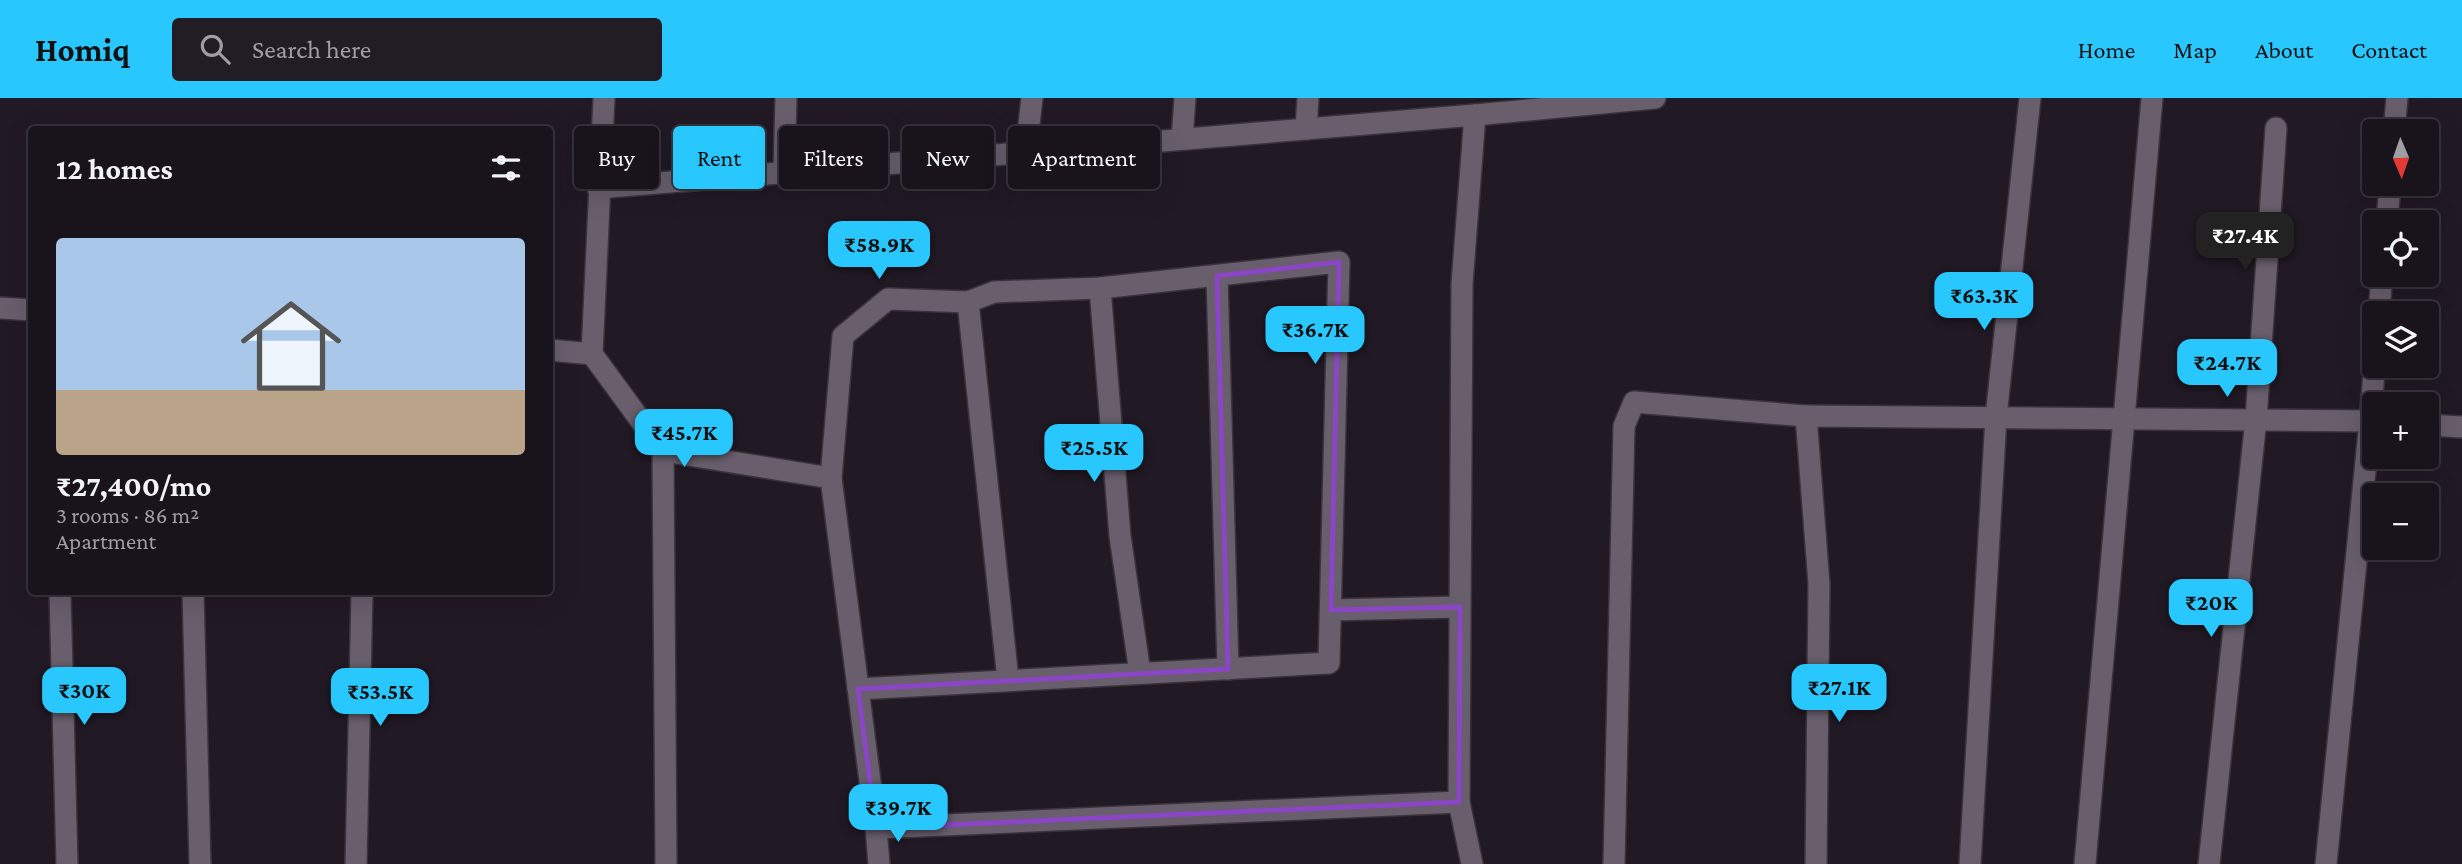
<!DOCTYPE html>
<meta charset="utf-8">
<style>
body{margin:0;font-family:"Crimson Pro",serif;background:#221c24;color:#f1f3f6;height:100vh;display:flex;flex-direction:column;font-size:26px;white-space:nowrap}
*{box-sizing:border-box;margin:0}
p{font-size:23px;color:#9f9ea3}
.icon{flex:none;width:38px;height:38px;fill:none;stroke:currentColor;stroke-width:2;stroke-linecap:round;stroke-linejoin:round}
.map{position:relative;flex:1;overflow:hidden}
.details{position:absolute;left:28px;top:28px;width:525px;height:469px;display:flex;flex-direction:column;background:#19131b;border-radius:7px;box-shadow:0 7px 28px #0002,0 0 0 2px #37323a}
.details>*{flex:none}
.banner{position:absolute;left:574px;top:28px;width:665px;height:63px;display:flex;gap:14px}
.needle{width:46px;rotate:178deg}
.buttons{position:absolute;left:2362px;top:21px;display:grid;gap:14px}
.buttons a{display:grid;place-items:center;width:77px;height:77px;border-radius:7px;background:#19131b;box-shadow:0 7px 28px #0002,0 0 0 2px #37323a;font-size:35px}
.price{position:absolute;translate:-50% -60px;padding:0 16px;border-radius:14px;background:#28c8ff;color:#111;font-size:23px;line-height:46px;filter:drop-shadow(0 2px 4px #0008)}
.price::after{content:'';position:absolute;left:50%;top:42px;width:21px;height:16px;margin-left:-10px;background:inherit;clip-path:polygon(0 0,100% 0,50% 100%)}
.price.selected{background:#222;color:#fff}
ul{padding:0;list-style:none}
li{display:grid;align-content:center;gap:14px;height:371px;padding:0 28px}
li+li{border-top:2px solid #37323a}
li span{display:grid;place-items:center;height:217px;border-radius:7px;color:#555}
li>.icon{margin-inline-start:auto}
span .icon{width:126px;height:126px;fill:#fffc;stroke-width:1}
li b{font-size:30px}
h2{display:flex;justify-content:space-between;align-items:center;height:84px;padding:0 28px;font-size:30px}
.tag{padding:0 24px;border-radius:7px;background:#19131b;box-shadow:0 7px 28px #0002,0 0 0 2px #37323a;font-size:24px;line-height:63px}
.tag.selected{background:#28c8ff;color:#111}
header{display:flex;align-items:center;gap:42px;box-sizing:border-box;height:98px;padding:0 35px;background:#28c8ff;color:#111}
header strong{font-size:33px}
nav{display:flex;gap:38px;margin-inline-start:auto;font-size:24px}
.search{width:490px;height:63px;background:#221c24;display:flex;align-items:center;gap:18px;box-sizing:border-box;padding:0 24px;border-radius:7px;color:#9f9ea3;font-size:26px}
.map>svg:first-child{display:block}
</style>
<header>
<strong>Homiq</strong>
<div class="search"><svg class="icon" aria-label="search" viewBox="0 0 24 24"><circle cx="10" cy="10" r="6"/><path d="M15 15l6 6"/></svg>Search here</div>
<nav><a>Home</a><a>Map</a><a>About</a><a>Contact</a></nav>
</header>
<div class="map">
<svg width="2462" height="766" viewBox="0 0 2462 766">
<rect width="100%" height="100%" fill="#211924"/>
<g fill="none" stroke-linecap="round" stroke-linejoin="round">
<g stroke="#3a333c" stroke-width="24">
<g id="street">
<polyline points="604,0 592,256 663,353 666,766"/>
<polyline points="1475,17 1655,0"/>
<polyline points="1306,31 1308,0"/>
<polyline points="2394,33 2397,0"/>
<polyline points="1182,41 1185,0"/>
<polyline points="1026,53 1032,0"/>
<polyline points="784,72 786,0"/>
<polyline points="598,90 1475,17 1462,186 1459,704 876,730 831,380 663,353"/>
<polyline points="2387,124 2390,86"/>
<polyline points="1217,178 1228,571"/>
<polyline points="1100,190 1120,438 1140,575"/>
<polyline points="968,204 1008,582"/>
<polyline points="0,210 32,212"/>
<polyline points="2379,215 2382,177"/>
<polyline points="550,252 592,256"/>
<polyline points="2375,262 2370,323 2375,323"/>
<polyline points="2427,327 2462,329"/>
<polyline points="831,380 843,238 888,201 968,204 994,194 1100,190 1339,164 1329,565 858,591"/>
<polyline points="60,494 67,766"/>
<polyline points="193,494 200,766"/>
<polyline points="1331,512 1460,509"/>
<polyline points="1459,704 1472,766"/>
<polyline points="876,730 879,766"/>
<polyline points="356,766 362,494"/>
<polyline points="1614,766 1624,328 1634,304 1806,318"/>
<polyline points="1816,766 1819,486 1806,318 2370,323 2326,766"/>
<polyline points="1970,766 1996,319 2030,0"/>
<polyline points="2085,766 2152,0"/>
<polyline points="2209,766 2256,321 2276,30"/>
</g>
</g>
<use href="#street" stroke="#685e6c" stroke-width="21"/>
</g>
<path fill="none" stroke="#8a46c4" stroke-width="5" stroke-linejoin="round" d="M1339 164 1331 512 1460 509 1459 704 876 730 858 591 1228 571 1217 178Z"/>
</svg>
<div class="buttons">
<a><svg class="needle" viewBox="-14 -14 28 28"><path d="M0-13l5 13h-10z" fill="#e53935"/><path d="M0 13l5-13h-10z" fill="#9f9ea3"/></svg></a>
<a><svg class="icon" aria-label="locate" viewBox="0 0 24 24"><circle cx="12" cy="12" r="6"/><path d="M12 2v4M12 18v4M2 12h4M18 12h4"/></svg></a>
<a><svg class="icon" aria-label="layers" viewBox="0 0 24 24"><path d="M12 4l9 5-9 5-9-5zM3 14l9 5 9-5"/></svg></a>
<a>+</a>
<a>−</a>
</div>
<b class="price selected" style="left:2245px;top:174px">₹27.4K</b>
<b class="price" style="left:879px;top:183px">₹58.9K</b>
<b class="price" style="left:1984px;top:234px">₹63.3K</b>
<b class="price" style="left:1315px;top:268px">₹36.7K</b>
<b class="price" style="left:2227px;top:301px">₹24.7K</b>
<b class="price" style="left:684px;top:371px">₹45.7K</b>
<b class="price" style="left:1094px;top:386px">₹25.5K</b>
<b class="price" style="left:2211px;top:541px">₹20K</b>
<b class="price" style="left:1839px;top:626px">₹27.1K</b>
<b class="price" style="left:84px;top:629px">₹30K</b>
<b class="price" style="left:380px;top:630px">₹53.5K</b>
<b class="price" style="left:898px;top:746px">₹39.7K</b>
<div class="banner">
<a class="tag">Buy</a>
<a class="tag selected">Rent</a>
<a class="tag">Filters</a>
<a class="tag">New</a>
<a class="tag">Apartment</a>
</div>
<section class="details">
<h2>12 homes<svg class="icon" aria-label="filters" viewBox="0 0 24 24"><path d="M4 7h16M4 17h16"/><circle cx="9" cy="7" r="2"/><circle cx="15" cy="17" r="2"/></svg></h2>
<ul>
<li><span style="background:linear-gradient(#a9c7e8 70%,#b9a48a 0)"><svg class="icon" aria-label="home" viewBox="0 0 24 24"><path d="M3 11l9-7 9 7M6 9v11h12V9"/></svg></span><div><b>₹27,400/mo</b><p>3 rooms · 86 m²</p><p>Apartment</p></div></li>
</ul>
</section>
</div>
